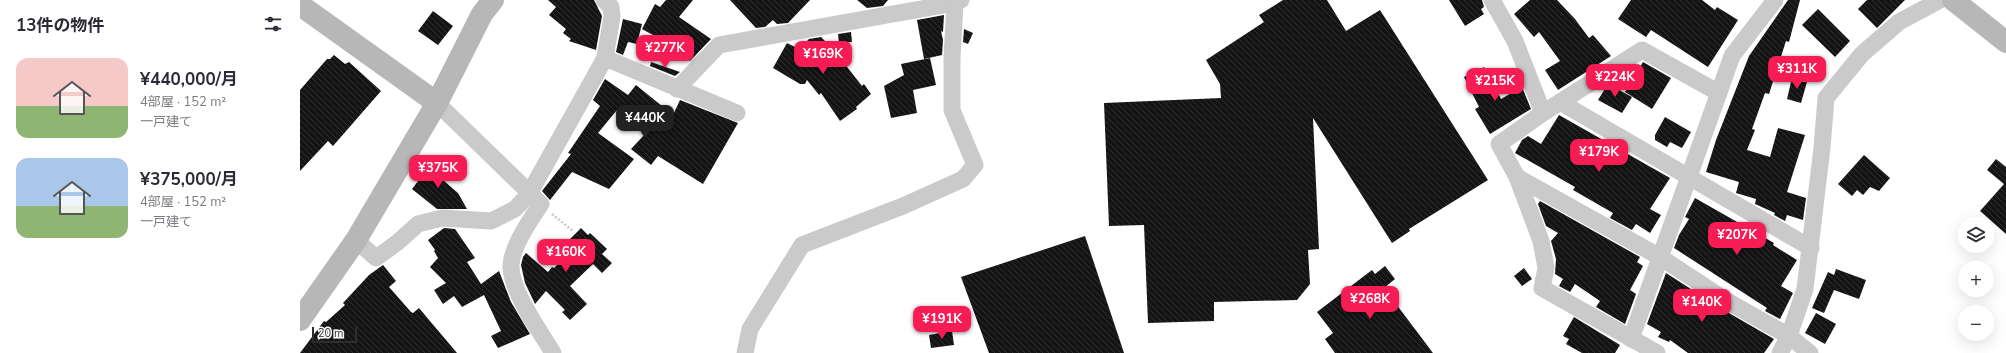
<!DOCTYPE html>
<html lang="ja">
<meta charset="utf-8">
<style>
body{margin:0;font-family:"Nunito Sans","Noto Sans JP",sans-serif;background:#f7f7f7;color:#2b2b33;height:100vh;display:flex;flex-direction:column;font-size:15px;white-space:nowrap}
*{box-sizing:border-box;margin:0}
p{font-size:13px;color:#7c7c81}
.icon{flex:none;width:22px;height:22px;fill:none;stroke:currentColor;stroke-width:2;stroke-linecap:round;stroke-linejoin:round}
.map{position:relative;flex:1;overflow:hidden}
.drawer{display:flex;flex-direction:column;background:#fff;width:300px}
.drawer>*{flex:none}
.controls{position:absolute;left:1658px;top:217px;display:grid;gap:8px}
.controls a{display:grid;place-items:center;width:36px;height:36px;border-radius:50%;background:#fff;box-shadow:0 4px 16px #0002;font-size:20px}
.scale{position:absolute;left:12px;bottom:10px;width:45px;box-sizing:border-box;padding-left:4px;border:2px solid #2d2d2d;border-top:0;font-size:11px;line-height:14px;white-space:nowrap;color:#2d2d2d;-webkit-text-stroke:3px #fff;paint-order:stroke}
.price{position:absolute;translate:-50% -34px;padding:0 9px;border-radius:8px;background:#f71c54;color:#fff;font-size:13px;line-height:26px;filter:drop-shadow(0 1px 2px #0008)}
.price::after{content:'';position:absolute;left:50%;top:24px;width:12px;height:9px;margin-left:-6px;background:inherit;clip-path:polygon(0 0,100% 0,50% 100%)}
.price.active{background:#222;color:#fff}
ul{padding:0;list-style:none}
li{display:flex;align-items:center;gap:12px;height:100px;padding:0 16px}
li span{display:grid;place-items:center;flex:none;width:112px;height:80px;border-radius:12px;color:#555}
li>.icon{margin-inline-start:auto}
span .icon{width:48px;height:48px;fill:#fffc;stroke-width:1}
li b{font-size:17px}
h2{display:flex;justify-content:space-between;align-items:center;height:48px;padding:0 16px;font-size:17px}
main{display:flex;flex:1;min-height:0}
.map>svg:first-child{display:block}
</style>
<main>
<section class="drawer">
<h2>13件の物件<svg class="icon" aria-label="filters" viewBox="0 0 24 24"><path d="M4 7h16M4 17h16"/><circle cx="9" cy="7" r="2"/><circle cx="15" cy="17" r="2"/></svg></h2>
<ul>
<li><span style="background:linear-gradient(#f6c9c9 60%,#8fb573 0)"><svg class="icon" aria-label="home" viewBox="0 0 24 24"><path d="M3 11l9-7 9 7M6 9v11h12V9"/></svg></span><div><b>¥440,000/月</b><p>4部屋 · 152 m²</p><p>一戸建て</p></div></li>
<li><span style="background:linear-gradient(#a9c7e8 60%,#8fb573 0)"><svg class="icon" aria-label="home" viewBox="0 0 24 24"><path d="M3 11l9-7 9 7M6 9v11h12V9"/></svg></span><div><b>¥375,000/月</b><p>4部屋 · 152 m²</p><p>一戸建て</p></div></li>
</ul>
</section>
<div class="map">
<svg width="1706" height="353" viewBox="0 0 1706 353">
<defs>
<pattern id="building-back-hatch" width="6" height="6" patternUnits="userSpaceOnUse"><rect width="6" height="6" fill="#141414"/><path d="M-1 5l2 2M0 0l6 6M5-1l2 2" fill="none" stroke="#2e2e2e"/></pattern>
</defs>
<rect width="100%" height="100%" fill="#fff"/>
<g fill="url(#building-back-hatch)">
<polygon points="248,0 294,0 302,16 296,50 269,41 271,39 263,33 266,29 249,15 256,7"/>
<polygon points="366,0 393,0 379,17 411,39 390,61 364,41 342,29 355,4 360,7"/>
<polygon points="430,0 510,0 488,23 477,24 473,20 465,27 456,28"/>
<polygon points="557,0 588,0 583,6 567,8"/>
<polygon points="983,0 1027,0 1046,31 1080,10 1188,180 1109,229 1110,231 1092,243 1013,118 1019,249 1008,250 1010,284 997,300 914,302 914,321 848,323 844,225 809,226 804,103 921,98 920,84 906,60 964,22 959,15"/>
<polygon points="1149,0 1182,0 1184,7 1181,9 1184,14 1165,26"/>
<polygon points="1230,0 1257,0 1275,19 1289,38 1293,35 1311,56 1258,90 1245,70 1260,61 1239,32 1234,37 1214,14"/>
<polygon points="1331,0 1402,0 1415,10 1417,7 1438,20 1408,67 1351,30 1346,37 1318,19"/>
<polygon points="1488,0 1500,0 1489,42 1486,41 1469,94 1465,93 1452,129 1455,130 1447,150 1470,157 1478,128 1505,135 1487,192 1506,198 1503,220 1487,215 1485,221 1474,215 1475,213 1455,204 1456,199 1436,193 1439,182 1406,172 1416,140 1449,56"/>
<polygon points="1567,0 1605,0 1577,28 1558,9"/>
<polygon points="1518,9 1550,41 1535,57 1502,25"/>
<polygon points="133,11 153,26 138,45 118,31"/>
<polygon points="644,15 643,32 641,31 643,40 642,55 624,59 617,20"/>
<polygon points="323,19 342,24 337,44 328,42 323,55 316,52"/>
<polygon points="664,29 673,33 668,44 663,42"/>
<polygon points="551,32 552,42 539,43 538,34"/>
<polygon points="521,37 533,49 562,86 564,84 571,94 556,107 557,109 540,121 521,93 519,95 507,80 505,84 500,84 473,68 487,43 499,49 509,39"/>
<polygon points="34,55 45,64 49,62 81,91 33,146 28,141 0,171 0,90 27,59 30,59"/>
<polygon points="630,58 636,85 613,90 617,113 591,118 584,86 604,75 601,64"/>
<polygon points="351,62 380,72 375,76 350,66"/>
<polygon points="1343,62 1371,78 1352,109 1325,92"/>
<polygon points="1184,67 1201,99 1222,87 1231,109 1190,134 1175,109 1179,107 1164,77"/>
<polygon points="1492,78 1507,82 1501,103 1487,99"/>
<polygon points="305,79 328,95 336,85 373,115 380,100 438,123 403,184 358,156 351,165 331,149 346,133 317,110 298,133 334,159 309,189 272,172 250,200 242,191 271,154 268,153 300,106 293,100"/>
<polygon points="1308,84 1332,97 1322,113 1298,100"/>
<polygon points="1259,115 1370,178 1350,209 1361,215 1350,233 1336,224 1332,230 1310,218 1313,213 1273,190 1275,187 1215,153 1222,140 1228,136 1241,144"/>
<polygon points="1365,117 1391,132 1382,148 1370,142 1367,147 1355,140 1355,135"/>
<polygon points="1564,155 1590,178 1579,191 1570,187 1563,195 1557,190 1552,196 1538,184"/>
<polygon points="135,159 147,174 143,180 158,193 167,209 137,209 112,189"/>
<polygon points="1696,159 1706,167 1706,234 1680,211 1704,184 1687,170"/>
<polygon points="1395,198 1474,243 1473,245 1497,260 1481,286 1493,293 1480,319 1465,311 1467,308 1374,248 1379,235 1389,219 1385,217"/>
<polygon points="1240,201 1340,257 1337,262 1343,266 1330,290 1336,294 1325,324 1296,307 1300,301 1275,284 1270,292 1259,286 1263,279 1255,274 1256,259 1251,241 1258,233 1246,226 1238,204"/>
<polygon points="144,228 155,229 175,258 167,262 181,284 199,271 211,302 230,334 198,348 191,336 201,331 184,295 162,307 154,296 143,304 134,290 146,283 130,267 138,258 134,251 135,250 128,240"/>
<polygon points="281,228 288,235 290,233 307,249 302,254 312,263 302,273 293,264 270,286 287,304 270,320 262,312 265,310 246,291 235,304 225,283 221,265 223,257 226,253 248,272 252,267 254,268 277,246 270,239"/>
<polygon points="785,236 824,353 689,353 661,277"/>
<polygon points="83,265 96,281 89,287 111,312 113,313 119,308 157,353 0,353 24,321 26,322 45,305 43,303 69,275"/>
<polygon points="1085,266 1095,279 1084,288 1133,353 1035,353 1025,339 1033,333 1017,312 1072,270 1075,274"/>
<polygon points="1224,268 1232,279 1222,286 1214,276"/>
<polygon points="1536,269 1566,280 1559,299 1534,290 1524,313 1512,308 1528,272 1534,275"/>
<polygon points="1366,273 1422,309 1474,339 1464,353 1388,353 1370,340 1369,342 1358,337 1361,332 1347,324"/>
<polygon points="1516,313 1536,324 1525,344 1505,333"/>
<polygon points="1274,317 1320,345 1315,353 1282,353 1266,344 1269,339 1263,336"/>
<polygon points="652,331 654,345 631,348 629,335"/>
</g>
<g fill="none" stroke-linecap="round" stroke-linejoin="round">
<polyline stroke="#cacaca" stroke-width="2.5" stroke-dasharray="2 2" stroke-linecap="butt" points="252,214 274,232"/>
<g stroke="#cacaca" stroke-width="17">
<polyline points="1192,0 1215,41 1243,113"/>
<polyline points="305,58 437,113"/>
<polyline points="377,89 419,45 655,3 655,0"/>
<polyline points="1260,102 1511,248"/>
<path d="M137 103 241 204C231 219 212 246 211 265 210 290 240 331 253 353"/>
<polyline points="1217,177 1360,257 1427,301 1489,336 1510,353"/>
<polyline points="56,240 76,258 98,242 118,224 142,218 191,221 215,209 229,194 305,58 312,16 311,7 304,0"/>
<polyline points="1331,339 1432,56 1475,0"/>
<polyline points="445,353 450,329 502,245 603,206 663,179 675,165 652,110 652,58 655,3 661,0"/>
<polyline points="1357,353 1242,288 1246,268 1241,241 1217,177 1199,144 1243,113 1342,50 1419,93"/>
<polyline points="1480,353 1489,336 1505,289 1522,148 1526,98 1562,54 1599,22 1640,0"/>
</g>
<g stroke="#b7b7b7" stroke-width="22">
<polyline points="1653,0 1706,42"/>
<polyline points="0,5 137,103"/>
<polyline points="0,320 56,240 137,103 182,14 193,0"/>
</g>
</g>
</svg>
<div class="controls">
<a><svg class="icon" aria-label="layers" viewBox="0 0 24 24"><path d="M12 4l9 5-9 5-9-5zM3 14l9 5 9-5"/></svg></a>
<a>+</a>
<a>−</a>
</div>
<div class="scale">20 m</div>
<b class="price" style="left:365px;top:69px">¥277K</b>
<b class="price" style="left:523px;top:75px">¥169K</b>
<b class="price" style="left:1497px;top:90px">¥311K</b>
<b class="price" style="left:1315px;top:98px">¥224K</b>
<b class="price" style="left:1195px;top:102px">¥215K</b>
<b class="price active" style="left:345px;top:139px">¥440K</b>
<b class="price" style="left:1299px;top:173px">¥179K</b>
<b class="price" style="left:138px;top:189px">¥375K</b>
<b class="price" style="left:1437px;top:256px">¥207K</b>
<b class="price" style="left:266px;top:273px">¥160K</b>
<b class="price" style="left:1070px;top:320px">¥268K</b>
<b class="price" style="left:1402px;top:323px">¥140K</b>
<b class="price" style="left:642px;top:340px">¥191K</b>
</div>
</main>
